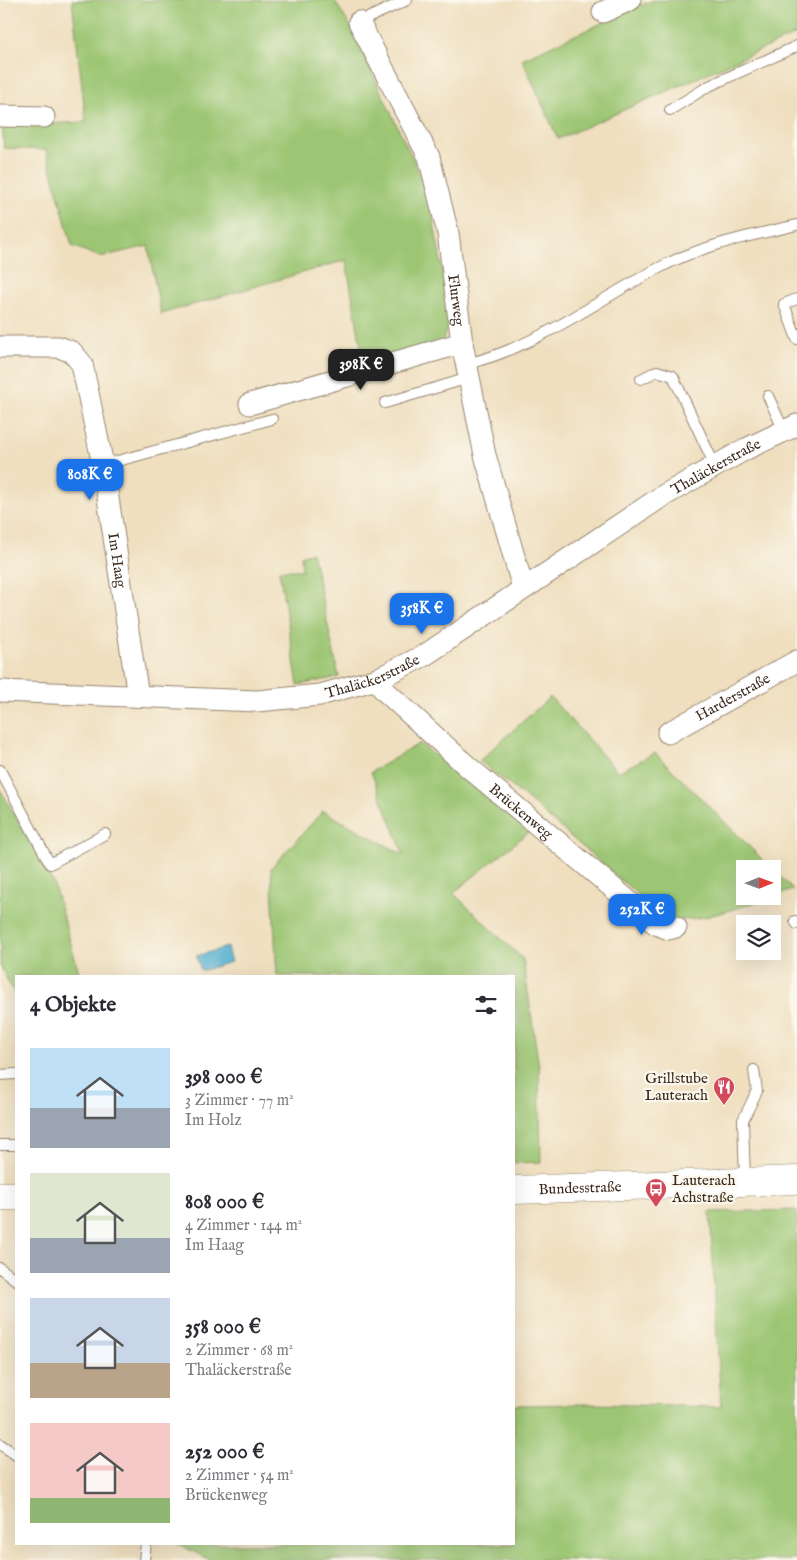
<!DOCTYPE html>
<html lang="de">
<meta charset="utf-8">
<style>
body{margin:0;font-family:"IM FELL English",serif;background:#f2f2f3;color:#2b2b33;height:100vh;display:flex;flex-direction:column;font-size:19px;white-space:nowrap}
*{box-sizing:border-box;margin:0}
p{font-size:16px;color:#7c7c81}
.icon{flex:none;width:28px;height:28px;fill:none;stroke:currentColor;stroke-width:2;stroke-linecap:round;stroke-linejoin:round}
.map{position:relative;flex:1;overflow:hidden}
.panel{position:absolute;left:15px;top:975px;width:500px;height:570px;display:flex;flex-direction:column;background:#fff;border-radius:0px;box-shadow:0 5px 20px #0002}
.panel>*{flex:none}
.needle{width:32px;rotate:89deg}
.buttons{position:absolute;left:736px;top:860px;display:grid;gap:10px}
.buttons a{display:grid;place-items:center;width:45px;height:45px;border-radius:0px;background:#fff;box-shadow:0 5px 20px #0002;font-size:25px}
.price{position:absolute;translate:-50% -42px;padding:0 11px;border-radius:10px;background:#1a73e8;color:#fff;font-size:16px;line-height:32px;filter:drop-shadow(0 1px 2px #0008)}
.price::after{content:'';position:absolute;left:50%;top:30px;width:15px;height:11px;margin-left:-8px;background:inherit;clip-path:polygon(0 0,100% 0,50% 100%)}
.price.current{background:#222;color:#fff}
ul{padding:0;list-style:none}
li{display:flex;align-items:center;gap:15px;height:125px;padding:0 15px}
li span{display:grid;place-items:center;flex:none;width:140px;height:100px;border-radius:0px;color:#555}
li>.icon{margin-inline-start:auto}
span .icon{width:60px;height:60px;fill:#fffc;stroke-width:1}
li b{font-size:21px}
h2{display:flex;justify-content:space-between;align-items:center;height:60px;padding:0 15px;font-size:21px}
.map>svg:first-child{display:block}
</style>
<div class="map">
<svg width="797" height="1560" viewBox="0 0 797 1560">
<rect width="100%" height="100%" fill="#fbf7ec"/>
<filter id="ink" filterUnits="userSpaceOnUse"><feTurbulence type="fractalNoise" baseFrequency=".02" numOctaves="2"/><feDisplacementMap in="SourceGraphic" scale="10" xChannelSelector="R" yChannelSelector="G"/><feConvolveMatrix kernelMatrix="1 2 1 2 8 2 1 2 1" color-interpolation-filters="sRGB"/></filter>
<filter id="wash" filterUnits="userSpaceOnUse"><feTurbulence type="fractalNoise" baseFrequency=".0096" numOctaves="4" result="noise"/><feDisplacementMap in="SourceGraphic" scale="20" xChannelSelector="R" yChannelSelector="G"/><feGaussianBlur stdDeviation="1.12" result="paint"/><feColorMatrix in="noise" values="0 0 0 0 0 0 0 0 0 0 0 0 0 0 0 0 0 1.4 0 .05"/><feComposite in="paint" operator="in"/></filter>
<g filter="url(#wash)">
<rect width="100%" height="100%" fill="#efdfbf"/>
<g fill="#9cc673" stroke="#6c7848">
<polygon points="72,0 334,0 349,24 428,191 451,317 442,342 364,364 346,260 161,314 148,246 100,257 72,246 46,150 4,148 2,126 86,122"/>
<polygon points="653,0 797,0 797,34 558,139 522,59"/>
<polygon points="312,552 339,677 298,685 279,570 302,570 301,556"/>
<path d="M550 697 618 772 655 753 772 869H745V896H772L773 869 793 890C762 899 708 921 677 920 671 920 664 916 659 913L525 797 479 761Z"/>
<polygon points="420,743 529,832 453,893 523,959 539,1067 541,1162 514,1163 514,976 277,976 271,868 323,811 404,855 371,772"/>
<polygon points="0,789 53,882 80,976 16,976 16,997 0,966"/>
<polygon points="797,1210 797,1560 210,1560 178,1544 514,1544 514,1405 591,1404 721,1407 710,1212"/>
</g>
<polygon fill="#50adce" stroke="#466c76" points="227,947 231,962 201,971 196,956"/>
</g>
<g filter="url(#ink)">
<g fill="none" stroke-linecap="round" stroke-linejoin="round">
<g stroke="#95846e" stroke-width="12">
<g id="service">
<polyline points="359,22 407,0"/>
<polyline points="670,110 709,86 797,46"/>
<polyline points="797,299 784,304 797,339"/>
<path d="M466 364C538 347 595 301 659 268 702 245 750 236 797 225"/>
<polyline points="641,379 657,371 673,376 715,466"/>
<polyline points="768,396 784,431"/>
<polyline points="385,403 469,378"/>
<polyline points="103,465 272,419"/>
<polyline points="0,770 50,864 105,834"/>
<polyline points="795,921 797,924"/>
<polyline points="0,1075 16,1074"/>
<polyline points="0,1145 16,1145"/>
<polyline points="745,1180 743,1120 757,1091 754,1070"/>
<polyline points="0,1268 16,1280"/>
<polyline points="0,1444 16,1455"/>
<polyline points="144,1560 146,1544"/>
</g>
</g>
<g stroke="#95846e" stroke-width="23">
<g id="minor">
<polyline points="603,12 630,0"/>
<path id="s1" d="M359 22 429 157 448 233 462 343 485 455 523 588"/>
<polyline points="0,116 44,117"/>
<path id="s2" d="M0 347H59L72 352 82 364 103 465 138 696"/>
<polyline points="250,404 462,343"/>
<path id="s3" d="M377 679 384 690 467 766 656 924 669 929 676 927"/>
<path id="s4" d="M0 691 257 701 320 695 377 679 425 655 661 497 744 450 797 425"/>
<path id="s5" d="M668 733 797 661"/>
</g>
</g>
<g stroke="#95846e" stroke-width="29">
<g id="primary">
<path id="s6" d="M514 1190 797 1180"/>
<polyline points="0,1196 16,1196"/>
</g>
</g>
<use href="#service" stroke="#fff" stroke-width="10"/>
<use href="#minor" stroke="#fff" stroke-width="21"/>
<use href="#primary" stroke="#fff" stroke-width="28"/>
</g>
</g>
<defs>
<g id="restaurant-pin" transform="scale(1.125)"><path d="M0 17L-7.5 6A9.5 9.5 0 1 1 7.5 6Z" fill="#d1495b" stroke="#fbf7ec"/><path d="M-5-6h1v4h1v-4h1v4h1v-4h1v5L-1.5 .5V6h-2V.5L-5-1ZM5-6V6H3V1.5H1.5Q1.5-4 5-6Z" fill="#fff"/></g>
<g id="bus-pin" transform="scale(1.125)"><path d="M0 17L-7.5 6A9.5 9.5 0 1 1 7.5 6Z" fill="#d1495b" stroke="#fbf7ec"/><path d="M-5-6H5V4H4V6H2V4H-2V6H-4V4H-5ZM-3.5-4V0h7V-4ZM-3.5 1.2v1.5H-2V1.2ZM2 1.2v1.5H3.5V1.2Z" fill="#fff"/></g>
</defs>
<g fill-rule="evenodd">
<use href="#restaurant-pin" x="724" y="1087"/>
<use href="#bus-pin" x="656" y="1189"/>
</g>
<g text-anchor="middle" stroke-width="4.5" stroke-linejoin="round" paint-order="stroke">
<g font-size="15" fill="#3b2a1e" stroke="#fbf7ec">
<text dy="5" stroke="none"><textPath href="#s1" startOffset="298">Flurweg</textPath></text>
<text dy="5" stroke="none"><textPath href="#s4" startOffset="780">Thaläckerstraße</textPath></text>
<text dy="5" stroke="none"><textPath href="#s2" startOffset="288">Im Haag</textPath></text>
<text dy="5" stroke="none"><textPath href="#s4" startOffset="376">Thaläckerstraße</textPath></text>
<text dy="5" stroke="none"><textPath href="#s5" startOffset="74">Harderstraße</textPath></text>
<text dy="5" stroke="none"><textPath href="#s3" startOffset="196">Brückenweg</textPath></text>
<text dy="5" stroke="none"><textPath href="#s6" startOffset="66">Bundesstraße</textPath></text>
</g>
<g font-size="15" fill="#3b2a1e" stroke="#fbf7ec" text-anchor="end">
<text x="708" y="1083">Grillstube<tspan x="708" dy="17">Lauterach</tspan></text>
<text x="672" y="1185" text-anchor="start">Lauterach<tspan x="672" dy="17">Achstraße</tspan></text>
</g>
</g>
</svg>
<div class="buttons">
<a><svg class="needle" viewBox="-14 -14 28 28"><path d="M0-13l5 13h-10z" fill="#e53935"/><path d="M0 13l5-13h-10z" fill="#7c7c81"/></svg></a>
<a><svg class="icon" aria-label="layers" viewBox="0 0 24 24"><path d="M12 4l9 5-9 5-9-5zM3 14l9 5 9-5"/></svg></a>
</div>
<b class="price current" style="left:361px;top:391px">398K €</b>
<b class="price" style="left:90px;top:501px">808K €</b>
<b class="price" style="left:422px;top:635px">358K €</b>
<b class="price" style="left:642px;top:936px">252K €</b>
<section class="panel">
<h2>4 Objekte<svg class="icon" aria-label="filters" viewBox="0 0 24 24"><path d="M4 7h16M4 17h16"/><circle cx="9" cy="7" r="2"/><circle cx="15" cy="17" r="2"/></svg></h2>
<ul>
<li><span style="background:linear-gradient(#bfe0f5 60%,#9aa5b1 0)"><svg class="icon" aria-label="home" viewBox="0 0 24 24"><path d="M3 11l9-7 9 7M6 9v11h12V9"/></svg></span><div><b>398 000 €</b><p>3 Zimmer · 77 m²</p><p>Im Holz</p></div></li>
<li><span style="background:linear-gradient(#dfe7d0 65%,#9aa5b1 0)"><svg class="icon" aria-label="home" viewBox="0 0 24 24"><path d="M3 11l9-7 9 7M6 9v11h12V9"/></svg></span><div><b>808 000 €</b><p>4 Zimmer · 144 m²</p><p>Im Haag</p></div></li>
<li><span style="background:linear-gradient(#c9d6e8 65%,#b9a48a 0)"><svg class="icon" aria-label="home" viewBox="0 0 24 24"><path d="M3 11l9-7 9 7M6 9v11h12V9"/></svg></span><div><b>358 000 €</b><p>2 Zimmer · 68 m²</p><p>Thaläckerstraße</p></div></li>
<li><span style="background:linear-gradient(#f6c9c9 75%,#8fb573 0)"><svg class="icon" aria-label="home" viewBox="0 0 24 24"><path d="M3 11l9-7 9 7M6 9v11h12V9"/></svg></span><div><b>252 000 €</b><p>2 Zimmer · 54 m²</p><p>Brückenweg</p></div></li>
</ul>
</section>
</div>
